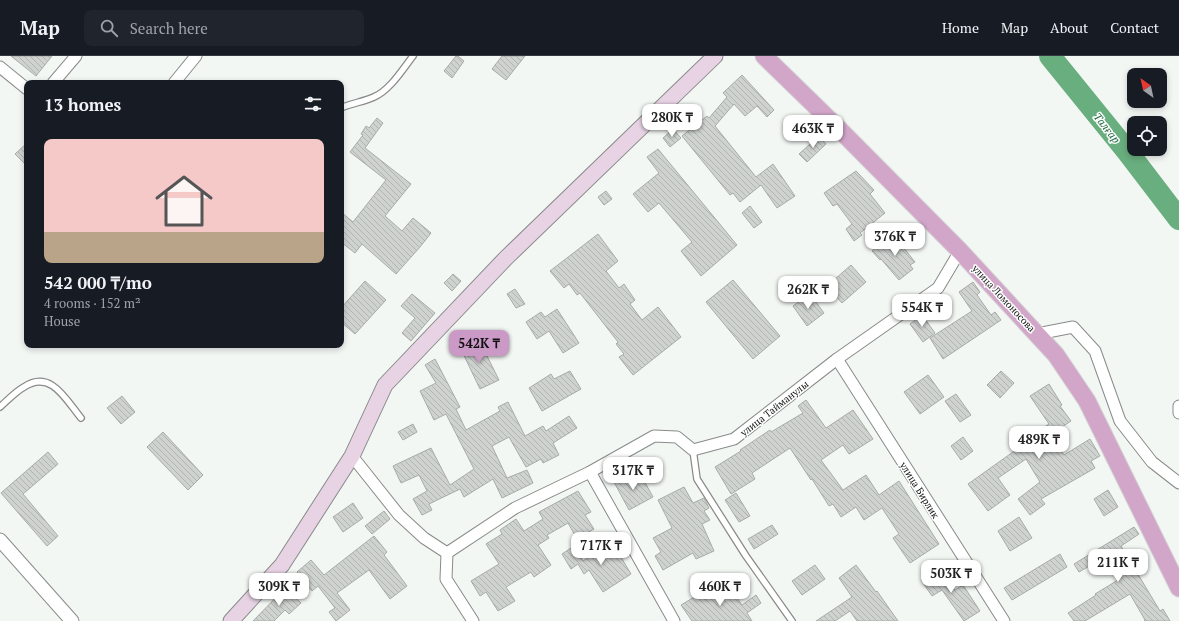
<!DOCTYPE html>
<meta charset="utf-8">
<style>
body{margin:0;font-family:"PT Serif",serif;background:#20242c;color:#f1f3f6;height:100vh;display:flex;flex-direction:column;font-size:15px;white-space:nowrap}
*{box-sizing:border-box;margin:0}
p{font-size:13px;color:#9ea1a6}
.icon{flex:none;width:22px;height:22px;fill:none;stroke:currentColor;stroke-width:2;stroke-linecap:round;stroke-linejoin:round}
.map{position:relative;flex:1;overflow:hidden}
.side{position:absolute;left:24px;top:24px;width:320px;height:268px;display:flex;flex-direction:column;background:#171b24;border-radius:8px;box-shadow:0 2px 6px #0003}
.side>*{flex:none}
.needle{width:26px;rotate:327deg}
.buttons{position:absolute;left:1127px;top:12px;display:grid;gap:8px}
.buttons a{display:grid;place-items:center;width:40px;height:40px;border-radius:8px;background:#171b24;box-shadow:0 2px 6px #0003;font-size:20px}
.price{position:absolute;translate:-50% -34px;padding:0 9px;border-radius:8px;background:#fff;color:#222;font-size:13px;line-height:26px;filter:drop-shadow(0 1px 2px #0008)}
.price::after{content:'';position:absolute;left:50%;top:24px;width:12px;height:9px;margin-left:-6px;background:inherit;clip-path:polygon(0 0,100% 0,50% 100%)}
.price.active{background:#ca99c6;color:#111}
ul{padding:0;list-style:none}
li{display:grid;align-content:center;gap:8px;height:212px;padding:0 20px}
li span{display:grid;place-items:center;height:124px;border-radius:8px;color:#555}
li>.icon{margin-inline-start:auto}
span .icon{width:72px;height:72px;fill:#fffc;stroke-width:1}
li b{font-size:17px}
h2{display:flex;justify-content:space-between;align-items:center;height:48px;padding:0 20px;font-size:17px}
header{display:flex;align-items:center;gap:24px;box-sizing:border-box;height:56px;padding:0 20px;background:#171b24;border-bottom:1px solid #363941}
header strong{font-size:19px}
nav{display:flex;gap:22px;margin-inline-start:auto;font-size:14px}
.search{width:280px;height:36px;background:#20242c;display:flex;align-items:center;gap:10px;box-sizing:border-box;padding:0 14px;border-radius:8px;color:#9ea1a6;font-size:15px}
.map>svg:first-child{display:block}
</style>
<header>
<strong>Map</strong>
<div class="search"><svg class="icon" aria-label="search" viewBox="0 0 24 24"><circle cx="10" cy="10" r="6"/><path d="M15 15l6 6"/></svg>Search here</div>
<nav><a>Home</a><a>Map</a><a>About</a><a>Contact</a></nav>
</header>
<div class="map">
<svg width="1179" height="565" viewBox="0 0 1179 565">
<defs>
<pattern id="building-back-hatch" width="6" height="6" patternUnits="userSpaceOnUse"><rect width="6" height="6" fill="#cfd3d0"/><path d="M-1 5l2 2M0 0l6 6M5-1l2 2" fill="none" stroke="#b1b4b2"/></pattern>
</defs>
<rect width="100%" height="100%" fill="#f3f7f4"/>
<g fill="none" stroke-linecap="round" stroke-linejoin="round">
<polyline stroke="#69ae7e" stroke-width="22" points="1050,0 1127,95 1179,163"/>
</g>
<g fill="url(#building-back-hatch)" stroke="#a8aca9">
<polygon points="11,0 52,0 36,20"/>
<polygon points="456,0 458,0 464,5 452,22 444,15"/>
<polygon points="502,0 525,0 506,24 492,13"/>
<polygon points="742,19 774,54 767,61 757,50 745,60 734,48 715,70 756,121 773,108 795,140 777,152 761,129 740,146 733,137 730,139 682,80 707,60 709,62 727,41 723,37"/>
<polygon points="377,62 383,67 365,92 411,128 385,160 402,175 413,162 431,177 420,191 396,218 362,188 355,197 341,186 341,156 353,166 386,124 350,96 363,79 361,78 366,70 369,72"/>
<polygon points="673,73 681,82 670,91 663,82"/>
<polygon points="819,80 826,88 807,106 799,98"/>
<polygon points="27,87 27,110 15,98"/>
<polygon points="658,93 737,189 701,220 681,195 692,186 659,147 648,156 633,138 659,117 647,101"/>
<polygon points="856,115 874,134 870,138 885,157 860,177 862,179 854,185 846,173 852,168 837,148 833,150 824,137"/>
<polygon points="606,135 612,143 604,149 598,141"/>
<polygon points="750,150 762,166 754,172 742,157"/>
<polygon points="892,177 915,206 910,209 913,213 899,224 881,203 880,204 872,195"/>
<polygon points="598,178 618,205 606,215 619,232 624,228 635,244 630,248 642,264 658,251 681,281 633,319 619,301 624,298 616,288 618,286 580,237 577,239 569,228 564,232 550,215"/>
<polygon points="851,209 866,226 842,247 827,230"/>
<polygon points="453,218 461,225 452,235 444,227"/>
<polygon points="733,224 780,280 753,303 706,246"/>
<polygon points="365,225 386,244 355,278 341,266 341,252"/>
<polygon points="973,226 980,236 977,239 991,259 995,256 1001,264 943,303 930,282 972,255 959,236"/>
<polygon points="515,233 525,248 516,252 507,238"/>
<polygon points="412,238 435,257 411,285 402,277 415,262 401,250"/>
<polygon points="810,238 824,257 807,270 793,250"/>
<polygon points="557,253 579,287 563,297 549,275 537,283 526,266 541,256 545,261"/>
<polygon points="922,259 935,277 923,286 910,268"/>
<polygon points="472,282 480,298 485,296 499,324 480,333 459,289"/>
<polygon points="435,303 460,351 456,353 466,374 500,355 498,351 508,346 525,380 543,370 546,375 569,360 577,372 553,387 559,399 543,407 541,403 526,411 509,381 492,390 507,422 527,414 533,427 502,442 493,423 464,441 460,433 429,448 432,454 422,459 413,443 427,435 419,419 401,427 393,410 431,392 450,429 474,413 446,358 434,364 420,335 436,327 425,309"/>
<polygon points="570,315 581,333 542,355 529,332 551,318 554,323"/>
<polygon points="1001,315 1014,327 1000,342 987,329"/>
<polygon points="928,319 944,341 920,358 904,336"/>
<polygon points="1049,328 1062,349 1060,350 1071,365 1050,379 1064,399 1090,383 1100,400 1091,405 1095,412 1041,443 1045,448 1030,459 1018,443 1040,426 1026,403 998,422 1010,439 988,455 968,428 1020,391 1018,388 1049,368 1030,340"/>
<polygon points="956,338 971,359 960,366 945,345"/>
<polygon points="122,340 135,356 121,368 107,352"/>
<polygon points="806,344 826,372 853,354 873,383 849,398 843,389 821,404 843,434 866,419 879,439 899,425 939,488 910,507 893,482 899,478 882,452 864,464 856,451 841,461 833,448 829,450 812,423 811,424 790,392 752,417 755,423 731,438 715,411 741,395 740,394 770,374 771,376 803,357 798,350"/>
<polygon points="413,368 417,376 403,384 398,376"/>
<polygon points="163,376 203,419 188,434 147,391"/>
<polygon points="963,381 973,395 961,404 951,390"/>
<polygon points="48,396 58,408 23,438 58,480 47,490 1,437"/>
<polygon points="628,418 632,424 641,419 653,441 629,454 614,426"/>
<polygon points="684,431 693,447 704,442 709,452 704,455 710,464 702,468 714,495 696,503 693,497 663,514 655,500 661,496 653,482 672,472 658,444"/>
<polygon points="1108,434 1118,451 1104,460 1094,443"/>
<polygon points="578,435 591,456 585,459 594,473 577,483 568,467 547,479 549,482 538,489 551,509 534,521 531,516 506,531 515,545 498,555 486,536 480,540 471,525 499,508 486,488 502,478 500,474 516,463 524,475 543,463 539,456"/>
<polygon points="736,437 750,460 739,466 725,444"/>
<polygon points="353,447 363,462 343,476 333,461"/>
<polygon points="384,455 390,463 372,478 365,470"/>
<polygon points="1019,461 1032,482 1010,495 998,475"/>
<polygon points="772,469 778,478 754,493 748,483"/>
<polygon points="1134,471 1139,478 1121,490 1160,555 1163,553 1170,565 1144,565 1145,564 1130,538 1085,565 1074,565 1068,557 1096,539 1095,538 1118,524 1105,501 1079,516 1074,508"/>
<polygon points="374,480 387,496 384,499 407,530 390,543 369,514 337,537 350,554 336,565 329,556 335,552 318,530 312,535 297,516 311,504 324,519"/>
<polygon points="612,486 631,518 603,536 589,514 584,518 578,508 571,513 562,498 574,490 583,505"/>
<polygon points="1060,498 1067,511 1012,544 1004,532"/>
<polygon points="815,509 825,523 802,539 792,525"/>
<polygon points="856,509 876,536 877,535 898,565 857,565 850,555 835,565 816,565 852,541 839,522"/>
<polygon points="940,511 955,534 963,529 980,555 964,565 942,534 932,540 921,524"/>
<polygon points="728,529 742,549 756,539 761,547 747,557 752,565 692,565 681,549 701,537 705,544"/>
<polygon points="285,532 301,547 289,558 285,554 274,565 253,565"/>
</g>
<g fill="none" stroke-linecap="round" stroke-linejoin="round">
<g stroke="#888b89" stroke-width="8">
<g id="service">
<path d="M341 52C352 47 363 46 374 41 390 34 402 14 413 0"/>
<path d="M0 351C8 344 15 336 24 331 51 313 66 344 81 362"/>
<polyline points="693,394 697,423 746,500 792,565"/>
</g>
</g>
<g stroke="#888b89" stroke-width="13">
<g id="minor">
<polyline points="0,11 27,33"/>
<polyline points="53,27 76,0"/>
<polyline points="174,27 196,0"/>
<polyline points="1037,278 1073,271 1095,295 1120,365 1152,406 1179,427"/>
<polyline points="837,303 1004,565"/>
<polyline points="1179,350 1179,357"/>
<polyline points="352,400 399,459 424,482 447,497 515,452 590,416 654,380 677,381 693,394 734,383 837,303 938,232 960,195"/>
<polyline points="590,416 674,565"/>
<polyline points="447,497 446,523 473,565"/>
</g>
</g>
<g stroke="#888b89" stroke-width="15">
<polyline id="tertiary" points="0,484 72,565"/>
</g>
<g stroke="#888b89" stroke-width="17">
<polyline id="secondary" points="231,565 282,509 352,400 385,329 506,202 715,0"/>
</g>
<g stroke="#d4d4d4" stroke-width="19">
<polyline id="primary" points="764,0 836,70 960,195 1056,299 1087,345 1179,532"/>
</g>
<use href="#service" stroke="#fff" stroke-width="5.5"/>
<use href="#minor" stroke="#fff" stroke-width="11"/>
<use href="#tertiary" stroke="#fff" stroke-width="13"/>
<use href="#secondary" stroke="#e8d3e4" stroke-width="15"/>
<use href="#primary" stroke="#d1a6c8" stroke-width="17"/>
</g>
<g text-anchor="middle" stroke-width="3" stroke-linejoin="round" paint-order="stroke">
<g font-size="10" fill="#0f1110" stroke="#fff">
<text transform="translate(1004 242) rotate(47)" y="4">улица Ломоносова</text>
<text transform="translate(774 352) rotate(-38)" y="4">улица Тайманулы</text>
<text transform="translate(920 434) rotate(58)" y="4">улица Бирлик</text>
</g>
<g font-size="11" font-style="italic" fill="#1a6739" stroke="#fff">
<text transform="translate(1107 72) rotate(52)" y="4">Талғар</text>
</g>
</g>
</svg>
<div class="buttons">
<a><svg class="needle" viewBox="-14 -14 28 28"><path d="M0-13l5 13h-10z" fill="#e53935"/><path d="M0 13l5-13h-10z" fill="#9ea1a6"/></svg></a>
<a><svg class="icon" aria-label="locate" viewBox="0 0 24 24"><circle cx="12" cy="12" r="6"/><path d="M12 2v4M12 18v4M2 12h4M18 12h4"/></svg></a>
</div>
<b class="price" style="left:672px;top:82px">280K ₸</b>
<b class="price" style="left:813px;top:93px">463K ₸</b>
<b class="price" style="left:895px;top:201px">376K ₸</b>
<b class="price" style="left:808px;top:254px">262K ₸</b>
<b class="price" style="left:922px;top:272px">554K ₸</b>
<b class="price active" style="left:479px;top:308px">542K ₸</b>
<b class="price" style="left:1039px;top:404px">489K ₸</b>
<b class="price" style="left:633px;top:435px">317K ₸</b>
<b class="price" style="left:601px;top:510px">717K ₸</b>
<b class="price" style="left:1118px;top:527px">211K ₸</b>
<b class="price" style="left:951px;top:538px">503K ₸</b>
<b class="price" style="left:279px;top:551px">309K ₸</b>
<b class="price" style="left:720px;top:551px">460K ₸</b>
<section class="side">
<h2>13 homes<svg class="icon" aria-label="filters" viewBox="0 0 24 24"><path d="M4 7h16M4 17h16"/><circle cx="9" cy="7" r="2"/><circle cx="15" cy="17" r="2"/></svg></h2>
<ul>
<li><span style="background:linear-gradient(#f6c9c9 75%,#b9a48a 0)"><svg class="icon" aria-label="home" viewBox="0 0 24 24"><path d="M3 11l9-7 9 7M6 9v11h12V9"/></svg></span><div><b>542 000 ₸/mo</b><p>4 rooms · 152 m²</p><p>House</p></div></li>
</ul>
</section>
</div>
